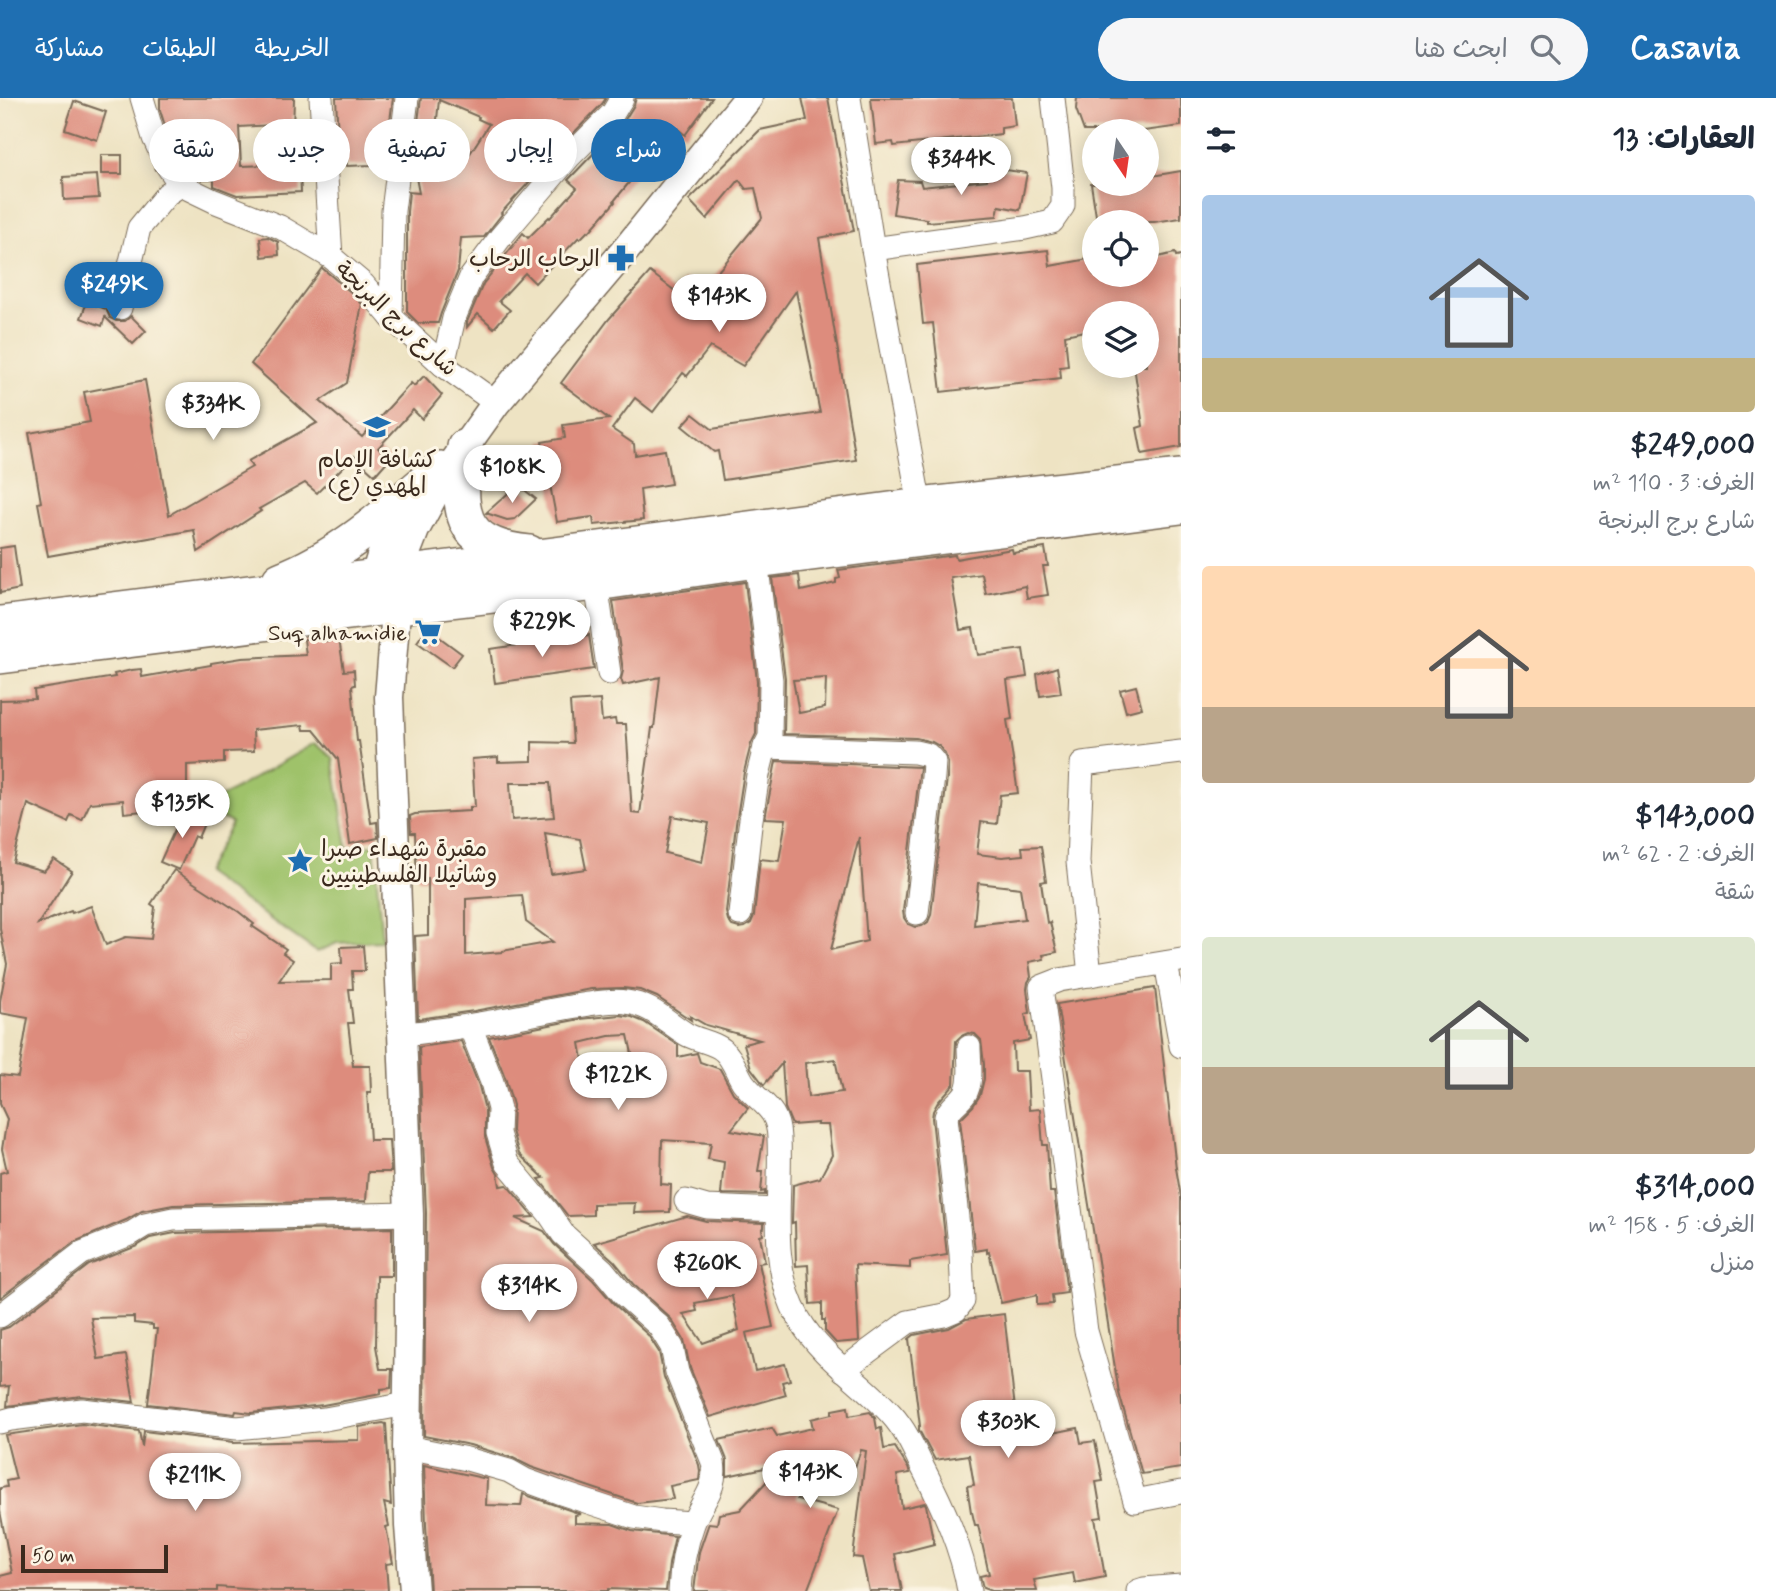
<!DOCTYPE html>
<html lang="ar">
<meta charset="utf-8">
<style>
body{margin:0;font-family:Mynerve,"Playpen Sans Arabic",sans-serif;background:#f6f6f7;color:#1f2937;direction:rtl;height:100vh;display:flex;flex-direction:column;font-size:26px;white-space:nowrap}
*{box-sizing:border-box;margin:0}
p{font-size:23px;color:#747a83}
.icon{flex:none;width:38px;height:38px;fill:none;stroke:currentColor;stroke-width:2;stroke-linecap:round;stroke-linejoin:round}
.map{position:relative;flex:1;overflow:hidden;direction:ltr}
.sheet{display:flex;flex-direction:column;background:#fff;width:595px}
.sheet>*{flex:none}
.banner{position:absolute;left:21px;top:21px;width:665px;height:63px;direction:rtl;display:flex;gap:14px}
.needle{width:46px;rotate:167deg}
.tools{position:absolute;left:1082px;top:21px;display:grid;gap:14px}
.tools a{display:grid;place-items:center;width:77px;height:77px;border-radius:50%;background:#fff;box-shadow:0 4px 18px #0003;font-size:35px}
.scale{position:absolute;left:21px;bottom:18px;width:147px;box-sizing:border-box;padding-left:7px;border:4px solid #3b2a1e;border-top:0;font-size:19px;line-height:24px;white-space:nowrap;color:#3b2a1e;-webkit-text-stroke:5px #fcf5e5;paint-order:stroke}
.price{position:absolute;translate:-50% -60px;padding:0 16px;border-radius:24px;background:#fff;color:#222;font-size:23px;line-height:46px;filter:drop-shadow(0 2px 4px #0008)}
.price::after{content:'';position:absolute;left:50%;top:42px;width:21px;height:16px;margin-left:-10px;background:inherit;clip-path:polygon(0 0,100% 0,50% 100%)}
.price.on{background:#1f6fb2;color:#fff}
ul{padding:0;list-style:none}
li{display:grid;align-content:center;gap:14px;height:371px;padding:0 21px}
li span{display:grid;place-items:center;height:217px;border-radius:7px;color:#555}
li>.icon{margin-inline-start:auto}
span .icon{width:126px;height:126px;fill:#fffc;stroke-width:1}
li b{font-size:30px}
h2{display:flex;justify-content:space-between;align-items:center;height:84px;padding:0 21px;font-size:30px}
.pill{padding:0 24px;border-radius:32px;background:#fff;box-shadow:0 4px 18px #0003;font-size:24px;line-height:63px}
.pill.on{background:#1f6fb2;color:#fff}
header{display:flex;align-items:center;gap:42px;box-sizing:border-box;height:98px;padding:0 35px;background:#1f6fb2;color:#fff}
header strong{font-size:33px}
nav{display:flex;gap:38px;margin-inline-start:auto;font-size:24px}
.search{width:490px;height:63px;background:#f6f6f7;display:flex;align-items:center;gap:18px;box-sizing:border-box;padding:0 24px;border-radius:38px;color:#747a83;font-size:26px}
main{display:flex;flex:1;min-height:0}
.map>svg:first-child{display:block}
</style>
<header>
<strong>Casavia</strong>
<div class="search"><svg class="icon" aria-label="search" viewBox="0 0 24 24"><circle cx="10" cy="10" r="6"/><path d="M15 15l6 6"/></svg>ابحث هنا</div>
<nav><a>الخريطة</a><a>الطبقات</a><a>مشاركة</a></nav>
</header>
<main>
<section class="sheet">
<h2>العقارات: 13<svg class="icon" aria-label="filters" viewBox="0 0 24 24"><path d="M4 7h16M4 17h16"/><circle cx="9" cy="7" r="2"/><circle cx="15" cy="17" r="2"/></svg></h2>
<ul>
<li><span style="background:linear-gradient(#a9c7e8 75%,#c2b280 0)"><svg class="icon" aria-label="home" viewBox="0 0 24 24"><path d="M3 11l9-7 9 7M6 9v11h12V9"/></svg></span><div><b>$249,000</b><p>الغرف: 3 · 110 m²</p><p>شارع برج البرنجة</p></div></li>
<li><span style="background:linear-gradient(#ffd9b3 65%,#b9a48a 0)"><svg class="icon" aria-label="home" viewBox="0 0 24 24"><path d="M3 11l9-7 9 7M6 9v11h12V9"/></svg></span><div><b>$143,000</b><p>الغرف: 2 · 62 m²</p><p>شقة</p></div></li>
<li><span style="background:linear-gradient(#dfe7d0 60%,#b9a48a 0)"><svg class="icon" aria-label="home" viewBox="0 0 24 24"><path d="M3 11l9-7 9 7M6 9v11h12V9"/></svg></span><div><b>$314,000</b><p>الغرف: 5 · 158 m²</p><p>منزل</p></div></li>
</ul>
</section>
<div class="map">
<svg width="1181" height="1493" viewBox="0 0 1181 1493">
<rect width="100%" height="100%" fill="#fcf5e5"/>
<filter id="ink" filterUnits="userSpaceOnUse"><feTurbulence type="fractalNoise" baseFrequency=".0143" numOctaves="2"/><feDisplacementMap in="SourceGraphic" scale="14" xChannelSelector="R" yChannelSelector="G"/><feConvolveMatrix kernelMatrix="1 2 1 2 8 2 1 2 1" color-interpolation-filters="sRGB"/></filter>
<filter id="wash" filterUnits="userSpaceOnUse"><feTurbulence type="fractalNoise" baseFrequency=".00686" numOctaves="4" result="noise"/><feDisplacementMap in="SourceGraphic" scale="28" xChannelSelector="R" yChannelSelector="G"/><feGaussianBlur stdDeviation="1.57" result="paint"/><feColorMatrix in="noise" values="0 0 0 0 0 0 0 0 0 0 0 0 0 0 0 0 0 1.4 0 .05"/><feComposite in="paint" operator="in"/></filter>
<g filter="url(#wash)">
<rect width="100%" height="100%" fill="#eee3c3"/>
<polygon fill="#9fc26b" stroke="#6d7644" stroke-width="2" points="315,645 333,660 347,750 374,747 382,843 337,845 317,854 205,775 232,725 208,714 216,702"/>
<g id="blocks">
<g fill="#dd8c7d" fill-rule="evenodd">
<path d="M160 0H294L293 32H298L301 94 237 97 214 88V82H203L199 80 197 32 167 34 160 12ZM273 27 274 67 241 68 239 29Z"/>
<polygon points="336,0 393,0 386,54 371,54 372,67 347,68 346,59 339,59"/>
<path d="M421 0H606L602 6 558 51 555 46 523 68 533 80 501 115 502 116 484 139 461 140 458 173 441 215 438 225H418L407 214V114L409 94 419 95 413 64ZM439 2 479 19 478 21 489 26 469 57 434 50Z"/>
<polygon points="636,0 712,0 685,37 678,31 632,81 614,103 615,104 589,134 588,133 580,141 579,139 535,185 525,175 499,203 510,212 494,230 478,216 467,229 467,224 483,186 523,135 528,140 549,119 550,120 577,90 568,82 623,25 634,7"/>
<polygon points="802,0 828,0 854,133 819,140 856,362 723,382 718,353 714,354 682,328 693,316 712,331 820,315 796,193 743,268 710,249 687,278 683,275 653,314 635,300 612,331 634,346 635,357 665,352 671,386 640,391 643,422 594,427 593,419 557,424 542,344 565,340 563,327 609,321 561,285 609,221 650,174 675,193 685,181 702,193 762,120 755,90 746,91 739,82 707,121 689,102 760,32 807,22"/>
<polygon points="871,0 1012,0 1015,28 1001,30 1001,36 894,48 893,44 876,46"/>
<polygon points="1077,0 1181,0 1181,28 1144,33 1084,33 1076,11"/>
<polygon points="74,3 106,14 97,42 65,31"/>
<rect x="101" y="57" width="21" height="19"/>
<polygon points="990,70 1027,75 1020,112 999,108 997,118 927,124 927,121 893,116 898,82 920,83 922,89 987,82"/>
<polygon points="1181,73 1181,120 1154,124 1097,124 1091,86 1146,86 1146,79"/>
<polygon points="97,77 99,100 64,102 63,79"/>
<polygon points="268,139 278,144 279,157 262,159 260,140"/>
<polygon points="1048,152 1050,168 1094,160 1094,177 1146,177 1146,162 1175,155 1176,158 1181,157 1181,349 1142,356 1137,330 1143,328 1134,268 1146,268 1146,215 1094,215 1094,231 1065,237 1068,268 1060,269 1061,280 941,294 933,225 923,226 917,167"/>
<polygon points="322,170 353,196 362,206 347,285 320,303 362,339 411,285 414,288 424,278 442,297 422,321 413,312 378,350 390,360 375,377 354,358 317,395 305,385 259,411 261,413 198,454 194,432 48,458 38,405 41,404 29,335 90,324 84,294 145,282 169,417 252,369 248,363 317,325 251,266"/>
<polygon points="87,204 106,211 110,220 116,223 125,223 131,218 146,233 133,246 105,219 102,228 81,220"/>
<polygon points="514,390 522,390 536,401 515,421 507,422 486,415"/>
<polygon points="14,448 20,491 0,495 0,450"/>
<path d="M1045 450 1048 468H1043L1048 497 1027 500 1025 488 986 496 982 476 951 480 960 532 973 530 978 557 1023 551 1027 579 1007 582 1012 621 1007 622 1018 695 1000 697 997 726 981 724 977 756 1002 759 1023 757 1022 749 1041 748 1046 783 1041 784 1047 825 1050 824 1057 854 1043 857 1044 861 1029 864 1031 879 1028 884 1027 891 1030 915 1025 916 1030 942 1013 945 1014 973H1027L1029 1012 1040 1011 1043 1047H1047L1050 1094H1054L1067 1195 1052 1197 1053 1206 1037 1207V1197L1001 1205 989 1154 987 1155V1151L975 1153 960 1021 973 1008 980 997 984 981V966L981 942 975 936 968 935 961 938 956 943 954 986 938 1004 933 1013 932 1020 947 1157 910 1163V1170L855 1167 859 1243 836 1245 825 1233V1222H822V1205L810 1206 808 1167 796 1168 795 1124 792 1125 793 1087 820 1080 832 1057 828 1027H817L818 1025 792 1027 785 1010 782 965 764 987 751 970 744 946 760 942 706 927 690 918 691 922 657 899 640 892 623 890 591 891 474 913 418 921 415 838 428 837V781H417L415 735H411L410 718 415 716 470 713V709H475L472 661 498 659V664L532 663V644L573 645 570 604 600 602 602 623 615 621 616 626H626L632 715 640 716 652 630H654L660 579 623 587 621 581 623 573 613 503 745 484 757 583 756 636 751 646 744 674 736 726 726 814 728 822 732 828 739 830 745 829 751 825 754 818 760 761 779 763 786 721 765 720 776 663 920 669 903 813 904 820 908 826 915 829 922 828 928 824 931 817 947 680 948 665 945 656 939 648 932 644 916 640 784 636 785 580 772 480 799 477 801 493 836 485V481L840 480 838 472 955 457 956 461 1012 451 1013 455ZM826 580 825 610 799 615 793 582ZM510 685H550L554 719 512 722ZM672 718 709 725 702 764 665 755ZM545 735 580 741 586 771 551 776ZM859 739 867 843 831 852ZM978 785 1020 790 1025 821 974 827ZM522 797 526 824 553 844 502 853V854L466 857V801ZM835 961 842 994 808 999 805 965Z"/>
<polygon points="427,530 462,556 452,569 417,544"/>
<polygon points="589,537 594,571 495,585 490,551"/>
<polygon points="325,538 326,543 339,541 344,573 354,572 355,587 352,588 357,643 359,643 371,725 377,724 378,740 350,746 338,661 314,632 304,632 303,627 253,632 254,653 224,654 224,665 187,667 187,693 171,713 153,714 153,712 124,715 123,702 90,705 82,722 71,717 68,724 28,706 13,764 44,773 54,761 72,773 38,826 71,813 72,815 91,808 106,847 126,839 151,841 155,809 151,806 174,772 239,814 254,826 252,828 286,851 283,855 293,862 279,883 331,882 331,866 342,865 341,849 363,848 365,873 352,873 353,891 349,891 353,925 348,925 353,968 370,968 371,994 367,994 370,1042 389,1042 391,1074 368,1074 366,1103 173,1107 142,1113 126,1122 74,1144 0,1200 0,1075 7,1073 2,1051 7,1021 0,1006 0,977 18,979 28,920 0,915 0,903 7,866 0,831 0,602 35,601 34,592 115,579 114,576 132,572 141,571 142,579 211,567 211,565 242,560 306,557 304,541"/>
<polygon points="1057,569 1061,595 1040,598 1037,576"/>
<polygon points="1136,588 1142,610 1126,614 1120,592"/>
<polygon points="183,714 205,723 198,740 194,738 179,772 160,764"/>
<polygon points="1155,890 1176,1070 1181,1099 1181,1370 1142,1376 1119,1295 1057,906"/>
<path d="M620 917 632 919 644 924 678 947V959L697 955 700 964 720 971 733 995 748 1010 731 1032 764 1038 758 1073H763L761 1094 765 1093V1097L721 1096 724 1064 708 1061 711 1045 662 1042 661 1086 671 1087 670 1114 634 1115 635 1105 593 1106V1117L568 1118 539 1081 544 1080 519 1056 512 1033 513 1007 505 979 489 939 580 921ZM628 937 634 965 620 967 621 972 586 979 580 945 609 938Z"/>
<polygon points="461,943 479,988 485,1012 485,1039 494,1069 498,1076 500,1088 507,1087 534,1119 515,1120 544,1133 554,1146 593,1182 614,1206 648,1237 659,1254 664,1279 699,1367 700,1373 699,1382 670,1388 673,1401 637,1405 531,1369 513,1360 470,1347 424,1338 426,1115 419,949"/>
<path d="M687 1118 706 1123 764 1125V1130L762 1131 763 1137 760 1138 765 1164 759 1165 773 1229 746 1235 755 1273 785 1266 790 1282 782 1284 786 1297 710 1319 690 1270 684 1242 671 1221 633 1186 614 1163 594 1145ZM732 1198 739 1232 703 1245 683 1216 697 1213 695 1205Z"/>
<polygon points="392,1130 392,1178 377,1178 376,1248 380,1271 392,1271 391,1290 381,1291 381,1296 323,1307 251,1315 236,1313 235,1316 148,1306 157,1231 153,1231 153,1227 134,1225 134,1219 91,1220 98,1261 126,1257 134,1304 81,1298 7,1308 9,1288 0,1289 0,1232 9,1229 89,1167 137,1148 150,1140 175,1135"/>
<polygon points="1004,1216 1018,1336 1036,1333 1037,1338 1078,1330 1081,1345 1095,1343 1103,1383 1096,1384 1102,1419 1095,1420 1105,1479 1075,1485 1073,1475 1034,1482 1037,1493 991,1493 983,1490 980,1478 989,1476 978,1427 975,1427 972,1414 971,1414 967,1388 974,1387 969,1357 935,1362 919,1332 919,1328 920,1328 909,1241 914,1237 949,1230 966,1221"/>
<polygon points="848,1309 849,1318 870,1314 875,1320 877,1331 881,1330 884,1351 895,1349 908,1370 910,1375 897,1377 902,1410 925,1405 926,1407 934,1446 895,1456 902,1493 869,1493 862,1460 853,1459 866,1353 861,1352 855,1369 803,1372 797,1401 838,1412 807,1493 694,1493 699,1454 709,1425 717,1426 719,1416 740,1412 783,1366 727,1378 727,1362 719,1342 772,1330 777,1338 813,1330 811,1321 832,1316 832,1312"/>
<polygon points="383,1325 386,1326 391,1407 384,1405 389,1428 386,1429 393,1465 386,1466 388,1493 273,1493 217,1489 217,1493 0,1493 0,1478 12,1475 0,1413 0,1390 7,1389 6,1383 16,1381 5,1337 82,1326 139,1333 142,1349 144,1333 233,1344 233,1345 359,1342 359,1329"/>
<polygon points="424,1367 487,1381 486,1407 521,1408 523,1396 581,1416 575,1417 575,1425 612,1426 632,1433 675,1438 669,1466 666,1493 608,1491 608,1493 430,1493 426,1427"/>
</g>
</g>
</g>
<g filter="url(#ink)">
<use href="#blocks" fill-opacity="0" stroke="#7a6b58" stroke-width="2"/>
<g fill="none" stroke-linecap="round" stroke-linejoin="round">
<g stroke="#7a6b58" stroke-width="25">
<g id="minor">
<polyline points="142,0 154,40 166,66 177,82 187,90 214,103 280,129 331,159 363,186 391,219 443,267 496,305"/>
<polyline points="321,0 331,159"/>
<polyline points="849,0 873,151 920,408"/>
<polyline points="873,151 1025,130 1052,124 1063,108 1063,90 1053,0"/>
<polyline points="120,210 139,130 167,96 182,86"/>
<polyline points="391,219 393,113 407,0"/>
<polyline points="443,267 454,220 471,179 500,140 570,58 613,15 622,0"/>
<polyline points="596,485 609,575"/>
<polyline points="765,649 915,654 928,657 934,664 933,679 917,815"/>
<polyline points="740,816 750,728 758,677 765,649 770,639 771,582 756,462"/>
<polyline points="1181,862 1059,882 1041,889 1086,1233 1135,1403 1181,1394"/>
<polyline points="1166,865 1181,948"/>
<polyline points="1090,877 1078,764 1082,666 1181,654"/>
<path d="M470 928 492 984 499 1011 498 1035 507 1065 548 1114 563 1136 603 1172 623 1196 659 1228 672 1249 677 1274 713 1364C718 1391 701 1403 693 1426 685 1448 681 1471 680 1493"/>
<path d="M402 937C435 932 468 929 501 922 531 917 560 910 589 906 601 904 614 902 626 904 652 907 665 923 686 936 696 942 716 945 724 953 733 961 737 975 743 984 759 1006 778 1008 779 1040 782 1100 767 1166 799 1221 822 1260 861 1283 891 1316 905 1331 914 1351 923 1370 943 1409 962 1450 969 1493"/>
<polyline points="686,1103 707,1109 777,1112"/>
<polyline points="0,1218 82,1155 132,1135 145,1127 173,1121 409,1116"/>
<path d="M843 1272 908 1224 944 1217 956 1212 963 1203 961 1156 946 1019C950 1008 958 1006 965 996 973 984 969 963 969 949"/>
<polyline points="0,1324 11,1321 82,1312 237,1330 325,1321 407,1306"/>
<polyline points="407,1349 467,1361 509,1373 525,1382 558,1394 634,1419 662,1423 693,1425"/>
<polyline points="1138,1493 1144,1491 1181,1488"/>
</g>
</g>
<g stroke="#7a6b58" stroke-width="31">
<g id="tertiary">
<path d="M373 496C375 462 391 433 410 406"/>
<polyline points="414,1493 409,1428 407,1349 409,1224 409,1116 389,599 398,490 403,463 415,432 444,378 496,305 628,149 748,0"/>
</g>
</g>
<g stroke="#7a6b58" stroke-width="38">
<g id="primary">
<path d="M465 349C458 411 455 447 529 455"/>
<path d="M280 482C341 459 391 412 440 371"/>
<polyline points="0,526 554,457 920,408 1181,379"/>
<polyline points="0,558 373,511 596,485 756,462 1181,408"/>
</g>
</g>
<use href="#minor" stroke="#fff" stroke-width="23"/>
<use href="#tertiary" stroke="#fff" stroke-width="28"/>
<use href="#primary" stroke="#fff" stroke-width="35"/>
</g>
</g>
<defs>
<g id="pharmacy-bare" transform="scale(2.1)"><path d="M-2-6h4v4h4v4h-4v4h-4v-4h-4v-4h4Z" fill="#1f6fb2" stroke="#fcf5e5" stroke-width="2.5" paint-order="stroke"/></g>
<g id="university-bare" transform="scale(2.1)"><path d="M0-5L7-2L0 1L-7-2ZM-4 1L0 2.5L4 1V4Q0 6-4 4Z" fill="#1f6fb2" stroke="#fcf5e5" stroke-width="2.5" paint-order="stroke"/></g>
<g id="supermarket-bare" transform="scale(2.1)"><path d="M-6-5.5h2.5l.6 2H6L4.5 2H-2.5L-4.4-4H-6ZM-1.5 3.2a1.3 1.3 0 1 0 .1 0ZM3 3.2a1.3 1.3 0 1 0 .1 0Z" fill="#1f6fb2" stroke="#fcf5e5" stroke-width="2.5" paint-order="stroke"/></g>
<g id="sight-bare" transform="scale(2.1)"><path d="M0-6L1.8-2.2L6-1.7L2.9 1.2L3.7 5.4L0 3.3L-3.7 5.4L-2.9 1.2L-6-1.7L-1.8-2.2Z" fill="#1f6fb2" stroke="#fcf5e5" stroke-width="2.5" paint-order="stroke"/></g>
</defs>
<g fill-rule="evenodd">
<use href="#pharmacy-bare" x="621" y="160"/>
<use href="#university-bare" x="377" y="329"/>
<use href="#supermarket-bare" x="428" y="534"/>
<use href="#sight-bare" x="300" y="763"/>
</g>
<g text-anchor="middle" stroke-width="6" stroke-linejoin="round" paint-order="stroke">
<g font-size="23" fill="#3b2a1e" stroke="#fcf5e5" text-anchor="end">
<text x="600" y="168">الرحاب الرحاب</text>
<text x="377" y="369" text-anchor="middle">كشافة الإمام<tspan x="377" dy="26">المهدي (ع)</tspan></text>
<text x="407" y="542">Suq alhamidie</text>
<text x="321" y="758" text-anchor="start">مقبرة شهداء صبرا<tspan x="321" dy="26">وشاتيلا الفلسطينيين</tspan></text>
</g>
<g font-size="23" fill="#3b2a1e" stroke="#fcf5e5">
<text transform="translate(397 220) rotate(43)" y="8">شارع برج البرنجة</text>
</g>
</g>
</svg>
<div class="tools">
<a><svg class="needle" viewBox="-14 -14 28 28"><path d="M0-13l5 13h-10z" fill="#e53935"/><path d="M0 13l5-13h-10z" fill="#747a83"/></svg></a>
<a><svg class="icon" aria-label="locate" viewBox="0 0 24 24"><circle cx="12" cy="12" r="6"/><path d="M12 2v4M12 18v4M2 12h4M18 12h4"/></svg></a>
<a><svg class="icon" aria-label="layers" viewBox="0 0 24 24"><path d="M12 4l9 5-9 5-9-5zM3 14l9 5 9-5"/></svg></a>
</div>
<div class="scale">50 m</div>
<b class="price" style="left:961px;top:99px">$344K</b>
<b class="price on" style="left:114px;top:224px">$249K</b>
<b class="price" style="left:719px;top:236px">$143K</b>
<b class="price" style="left:213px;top:344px">$334K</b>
<b class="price" style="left:512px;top:407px">$108K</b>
<b class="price" style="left:542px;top:561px">$229K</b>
<b class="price" style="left:182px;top:742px">$135K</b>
<b class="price" style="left:618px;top:1014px">$122K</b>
<b class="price" style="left:707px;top:1203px">$260K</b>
<b class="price" style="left:529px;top:1226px">$314K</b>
<b class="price" style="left:1008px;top:1362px">$303K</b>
<b class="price" style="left:810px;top:1412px">$143K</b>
<b class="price" style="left:195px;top:1415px">$211K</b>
<div class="banner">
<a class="pill on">شراء</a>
<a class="pill">إيجار</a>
<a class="pill">تصفية</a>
<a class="pill">جديد</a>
<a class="pill">شقة</a>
</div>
</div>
</main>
